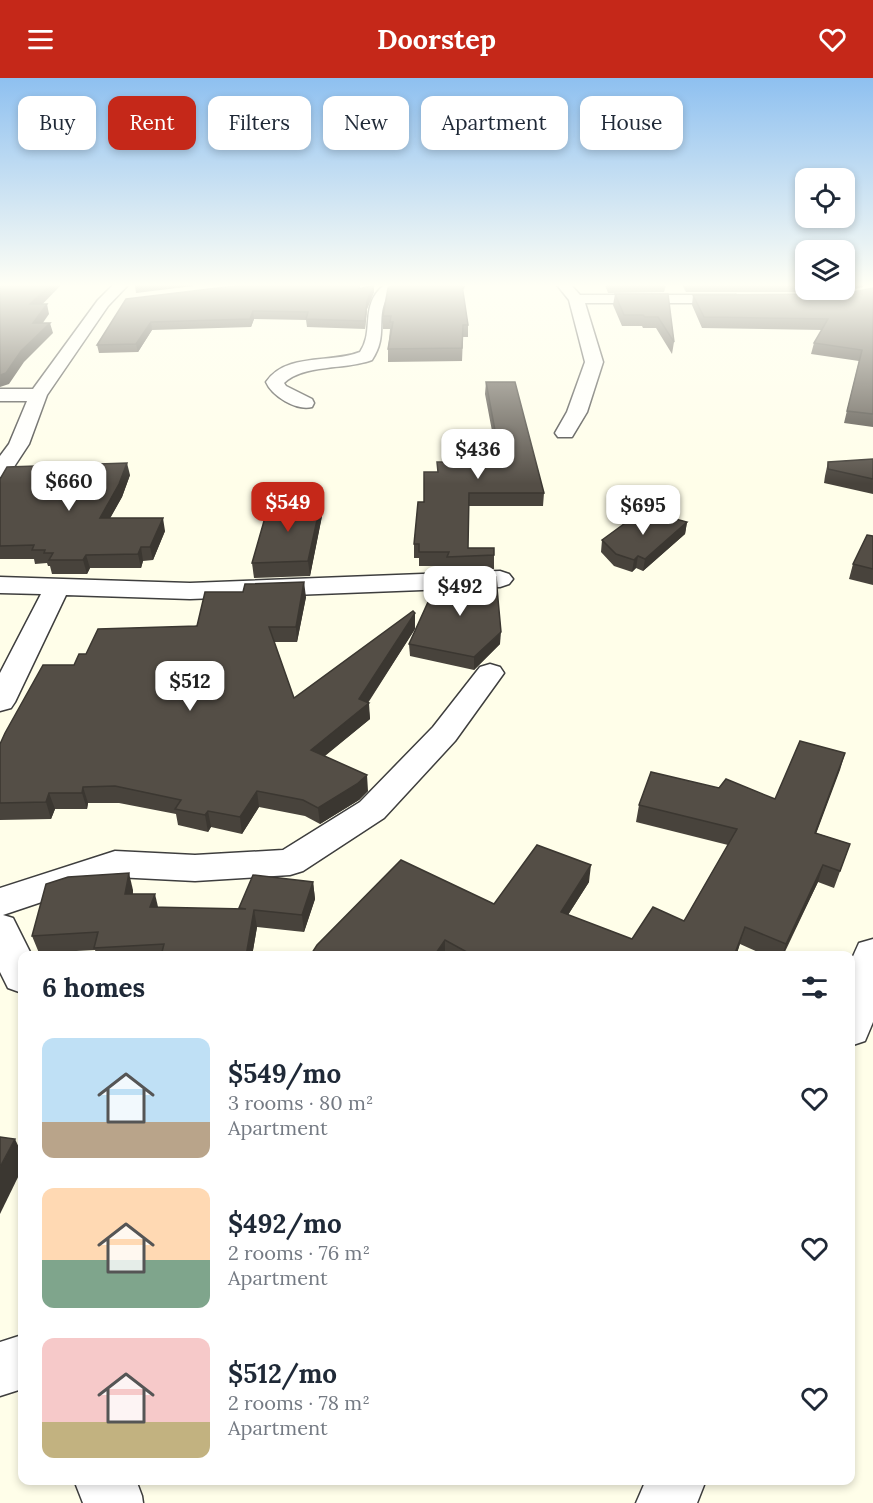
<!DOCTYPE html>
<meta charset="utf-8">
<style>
body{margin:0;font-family:Lora,serif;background:#f6f6f7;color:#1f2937;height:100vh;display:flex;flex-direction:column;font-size:22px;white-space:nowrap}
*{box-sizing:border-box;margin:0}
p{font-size:20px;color:#747a83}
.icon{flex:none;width:33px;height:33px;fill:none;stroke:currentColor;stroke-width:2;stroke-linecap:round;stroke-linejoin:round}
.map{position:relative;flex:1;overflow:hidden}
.panel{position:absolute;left:18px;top:873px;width:837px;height:534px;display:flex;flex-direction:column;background:#fff;border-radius:12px;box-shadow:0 3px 9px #0003}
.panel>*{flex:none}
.hud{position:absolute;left:18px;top:18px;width:837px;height:54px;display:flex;gap:12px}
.buttons{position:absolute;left:795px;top:90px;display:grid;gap:12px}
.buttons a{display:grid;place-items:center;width:60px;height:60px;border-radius:12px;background:#fff;box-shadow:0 3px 9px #0003;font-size:30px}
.price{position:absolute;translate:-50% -51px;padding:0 14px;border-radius:12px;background:#fff;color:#222;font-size:20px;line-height:39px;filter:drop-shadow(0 2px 3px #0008)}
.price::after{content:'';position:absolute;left:50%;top:36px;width:18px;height:14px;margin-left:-9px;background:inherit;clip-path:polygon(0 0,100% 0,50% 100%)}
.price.current{background:#c52819;color:#fff}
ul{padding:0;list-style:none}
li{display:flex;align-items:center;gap:18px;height:150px;padding:0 24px}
li span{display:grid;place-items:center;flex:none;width:168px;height:120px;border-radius:12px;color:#555}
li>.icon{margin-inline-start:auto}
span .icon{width:72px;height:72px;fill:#fffc;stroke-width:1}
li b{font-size:26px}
h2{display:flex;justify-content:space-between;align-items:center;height:72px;padding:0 24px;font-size:26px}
.tag{padding:0 21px;border-radius:12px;background:#fff;box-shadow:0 3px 9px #0003;font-size:21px;line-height:54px}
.tag.current{background:#c52819;color:#fff}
header{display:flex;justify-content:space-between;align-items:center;height:78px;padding:0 24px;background:#c52819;color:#fff;font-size:27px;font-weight:800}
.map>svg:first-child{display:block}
</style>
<header><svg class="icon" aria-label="menu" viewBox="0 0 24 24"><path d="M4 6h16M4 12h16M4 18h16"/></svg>Doorstep<svg class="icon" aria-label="heart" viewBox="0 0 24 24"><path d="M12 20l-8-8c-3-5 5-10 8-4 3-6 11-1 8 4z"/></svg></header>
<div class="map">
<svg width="873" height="1425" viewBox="0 0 873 1425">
<rect width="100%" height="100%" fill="#fffee9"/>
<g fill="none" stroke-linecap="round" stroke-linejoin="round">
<g stroke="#3e3e3e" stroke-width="3">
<g id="minor">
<polygon points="113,207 128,207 108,228 47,317 29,366 8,398 0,399 0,378 9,366 27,323 0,323 0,311 33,311 98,222"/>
<path d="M384 207H399C395 212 389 216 386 221 376 242 388 258 372 282 346 292 303 286 284 305L286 308 312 321 314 325 312 329C296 333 272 318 266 304 287 274 330 286 360 274 375 252 359 228 384 207Z"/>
<polygon points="557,207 571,207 580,217 736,217 743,221 736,225 585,225 603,284 587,334 572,359 558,359 555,355 567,334 585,284 569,222"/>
<polygon points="500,493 509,496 513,501 509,506 500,509 190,521 66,517 15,624 11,630 0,633 0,595 41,516 0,515 0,499 190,505"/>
<polygon points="490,586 500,589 504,595 455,663 384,740 303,793 290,797 195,803 116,799 3,837 13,840 32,878 22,878 22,915 8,910 0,894 0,810 115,773 195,777 283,772 360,724 433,649 480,589"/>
<polygon points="873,861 873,944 865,963 850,968 850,885 859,865"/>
<polygon points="22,1257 22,1311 0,1318 0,1264"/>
<polygon points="74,1402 136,1402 142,1418 143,1425 83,1425"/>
<polygon points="646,1402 706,1402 697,1425 636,1425"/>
</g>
</g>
<use href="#minor" fill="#fff" fill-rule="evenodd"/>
</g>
<g fill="#48433c">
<polygon points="243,207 360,207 360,211 374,214 367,231 365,251 307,249 306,242 254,241 251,249 152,252 138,274 99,275 97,267 126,221"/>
<polygon points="391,207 466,207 463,212 468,247 468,259 463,259 462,283 388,284 388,271 390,251 383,251 383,238"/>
<polygon points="605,207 666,207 664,214 608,215"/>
<polygon points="682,207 806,207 806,212 844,212 844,207 865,207 862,209 840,214 686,214"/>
<polygon points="873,210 873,349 844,345 859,283 811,276 814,265 822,252 702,250 692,227 693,217 843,216"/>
<polygon points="615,216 668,216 674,264 672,276 656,250 643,250 642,248 622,248 613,227"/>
<polygon points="486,304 544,415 543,428 468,428 468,470 494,477 494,491 447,493 447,488 419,488 419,480 414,480 414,466 424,424 484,384 495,381 496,374 485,316"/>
<polygon points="873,381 873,416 824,405 825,398 828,384"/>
<polygon points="130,397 122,419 110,440 165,453 153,482 143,483 141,490 90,490 87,496 52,496 50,488 48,488 47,485 35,486 34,481 0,481 0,401"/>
<polygon points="321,424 322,438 310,498 254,500 252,485 274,429"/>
<polygon points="687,444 685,456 643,493 636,490 632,494 614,488 601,474 602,462 636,445"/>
<polygon points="873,458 873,507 849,501 853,486"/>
<polygon points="306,519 297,564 274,564 294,620 415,551 368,625 370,641 325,678 368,713 359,722 320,746 305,738 259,729 242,756 211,749 208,754 178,747 176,736 119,725 88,725 87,731 55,731 51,741 0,742 0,666 74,587 86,576"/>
<polygon points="409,566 500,566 474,592 410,578"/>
<polygon points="845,675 816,755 850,766 834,810 818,804 783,878 767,878 740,866 736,878 310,878 494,826 589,804 568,837 632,861 684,843 728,767 636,744 639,727 719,710 775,721"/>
<polygon points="313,804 315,821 304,854 257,849 252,878 97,878 95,872 39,875 32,858 133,812 133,816 158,830 239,831"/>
</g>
<g fill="#3b3731">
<polygon points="50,207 61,207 33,236 30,226"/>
<polygon points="135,207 201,207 136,215"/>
<polygon points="374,207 374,214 367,231 365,251 365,243 367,223"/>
<polygon points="844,207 865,207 862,209 840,214 840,212 844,212"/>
<polygon points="47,226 49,236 36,255 33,245"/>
<polygon points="253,233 254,241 251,249 250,241"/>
<polygon points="151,244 152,252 138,274 136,266"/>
<polygon points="50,245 53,255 24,284 9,306 0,309 0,297 21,273"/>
<polygon points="127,385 130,397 122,419 103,453 100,440"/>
<polygon points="321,424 322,438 310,498 308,483"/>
<polygon points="163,440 165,453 153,482 150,469"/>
<polygon points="687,444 685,456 643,493 645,481"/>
<polygon points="141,469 143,483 141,490 138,476"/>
<polygon points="86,477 90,490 87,496 83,482"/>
<polygon points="638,478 636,490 632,494 634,482"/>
<polygon points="304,504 306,519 297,564 296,549"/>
<polygon points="415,535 415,551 366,627 369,625 370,641 312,688 311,672 359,621"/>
<polygon points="501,554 500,566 474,592 474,579"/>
<polygon points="845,675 840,692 810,772 815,755"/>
<polygon points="367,697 368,713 359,722 320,746 318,730"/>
<polygon points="83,709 88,725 87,731 82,715"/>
<polygon points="257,713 259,729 242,756 240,739"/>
<polygon points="49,715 55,731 51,741 46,724"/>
<polygon points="208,733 211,749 208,754 205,737"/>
<polygon points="591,787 589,804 559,851 561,834"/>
<polygon points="823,787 818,804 782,878 786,866"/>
<polygon points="129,795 133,812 130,833 125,816"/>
<polygon points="313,804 315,821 304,854 302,837"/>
<polygon points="155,816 159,833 150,829"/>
<polygon points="254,832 257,849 252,878 246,878"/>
<polygon points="745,849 736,878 734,878"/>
<polygon points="445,862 445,878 434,878"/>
<polygon points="15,1061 22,1076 22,1091 0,1136 0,1089"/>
</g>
<g fill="#544e46" stroke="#3b3731" stroke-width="1.5">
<polygon points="0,207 50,207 30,226 47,226 33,245 50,245 21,273 6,295 0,297"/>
<polygon points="243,207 359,207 359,211 374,207 367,223 365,243 306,241 308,234 253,233 250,241 151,244 136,266 97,267 126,221"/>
<polygon points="391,207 462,207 468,247 463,247 462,270 388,271 393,244 390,244 391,238 383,238 388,210"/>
<polygon points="873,210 873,336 847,333 862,272 814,265 828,241 704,239 693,217 843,216"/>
<polygon points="615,216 668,216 674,264 658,239 645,239 643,237 624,237"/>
<polygon points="486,304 515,304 544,415 469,415 468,470 494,470 494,477 447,479 449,474 419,474 419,466 414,466 418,424 424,424 424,394 438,394 437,384 484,384 484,381 497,381 496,374 499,374"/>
<polygon points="873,381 873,401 828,391 828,384"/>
<polygon points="127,385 119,406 100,440 163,440 150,469 141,469 138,476 86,477 83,482 49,482 53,475 44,475 45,472 32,472 34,467 0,468 0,401 7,389"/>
<polygon points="276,424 321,424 308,483 252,485 268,429 274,429"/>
<polygon points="650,434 687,444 645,481 638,478 634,482 616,476 602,462 628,443 636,445"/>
<polygon points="867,457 873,458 873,491 853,486"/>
<polygon points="496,499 501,554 474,579 409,566 438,502"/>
<polygon points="304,504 296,549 269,549 294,620 413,533 415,535 359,621 369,625 311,672 367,697 357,706 318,730 303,722 257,713 240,739 208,733 205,737 175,731 181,722 115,708 83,709 82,715 49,715 46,724 0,725 0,666 5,655 43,587 74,587 79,576 86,576 98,551 197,548 205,514 243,514 245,506"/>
<polygon points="800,663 845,675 815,755 850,766 840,793 823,787 786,866 745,849 734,878 474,878 445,862 434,878 310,878 317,867 401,782 494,826 537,767 591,787 561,834 632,861 653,829 684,843 737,751 639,727 651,694 719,710 726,701 775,721"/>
<polygon points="129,795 125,816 155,816 150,829 246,831 239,830 253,797 313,804 302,837 254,832 246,878 161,878 164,866 94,870 98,854 32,858 46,806 68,799"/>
<polygon points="0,1059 15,1061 0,1089"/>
</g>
<linearGradient id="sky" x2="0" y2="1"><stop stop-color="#8ec0f0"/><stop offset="0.51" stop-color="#fffff5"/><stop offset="1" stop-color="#fffff5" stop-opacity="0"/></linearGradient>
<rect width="873" height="406" fill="url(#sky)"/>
</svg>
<div class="buttons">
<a><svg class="icon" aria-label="locate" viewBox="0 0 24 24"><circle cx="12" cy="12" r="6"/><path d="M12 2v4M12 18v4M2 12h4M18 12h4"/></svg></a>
<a><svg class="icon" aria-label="layers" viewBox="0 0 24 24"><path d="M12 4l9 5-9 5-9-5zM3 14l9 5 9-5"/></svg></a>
</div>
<b class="price" style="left:478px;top:402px">$436</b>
<b class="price" style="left:69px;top:434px">$660</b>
<b class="price current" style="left:288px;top:455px">$549</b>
<b class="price" style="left:643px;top:458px">$695</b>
<b class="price" style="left:460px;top:539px">$492</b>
<b class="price" style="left:190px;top:634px">$512</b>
<div class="hud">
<a class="tag">Buy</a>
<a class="tag current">Rent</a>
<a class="tag">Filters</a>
<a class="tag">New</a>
<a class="tag">Apartment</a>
<a class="tag">House</a>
</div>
<section class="panel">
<h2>6 homes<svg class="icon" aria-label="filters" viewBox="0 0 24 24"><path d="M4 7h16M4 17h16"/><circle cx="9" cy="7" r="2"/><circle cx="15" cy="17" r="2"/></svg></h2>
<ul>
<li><span style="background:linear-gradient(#bfe0f5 70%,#b9a48a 0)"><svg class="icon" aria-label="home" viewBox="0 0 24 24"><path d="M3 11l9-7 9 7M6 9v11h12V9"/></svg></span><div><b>$549/mo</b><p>3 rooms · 80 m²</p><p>Apartment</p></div><svg class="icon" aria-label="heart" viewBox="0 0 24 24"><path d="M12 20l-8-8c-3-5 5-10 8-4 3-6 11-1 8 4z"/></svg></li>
<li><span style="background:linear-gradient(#ffd9b3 60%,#7fa58c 0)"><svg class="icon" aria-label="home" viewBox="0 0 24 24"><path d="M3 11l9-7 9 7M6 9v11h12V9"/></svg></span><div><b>$492/mo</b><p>2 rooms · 76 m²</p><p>Apartment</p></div><svg class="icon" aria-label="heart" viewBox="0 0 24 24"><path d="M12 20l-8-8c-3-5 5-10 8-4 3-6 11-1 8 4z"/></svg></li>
<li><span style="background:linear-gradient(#f6c9c9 70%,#c2b280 0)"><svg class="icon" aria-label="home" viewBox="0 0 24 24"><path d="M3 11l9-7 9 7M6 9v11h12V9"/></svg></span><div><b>$512/mo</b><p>2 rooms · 78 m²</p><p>Apartment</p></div><svg class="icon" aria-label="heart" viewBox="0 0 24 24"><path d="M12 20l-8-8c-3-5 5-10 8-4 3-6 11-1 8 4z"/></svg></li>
</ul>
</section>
</div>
